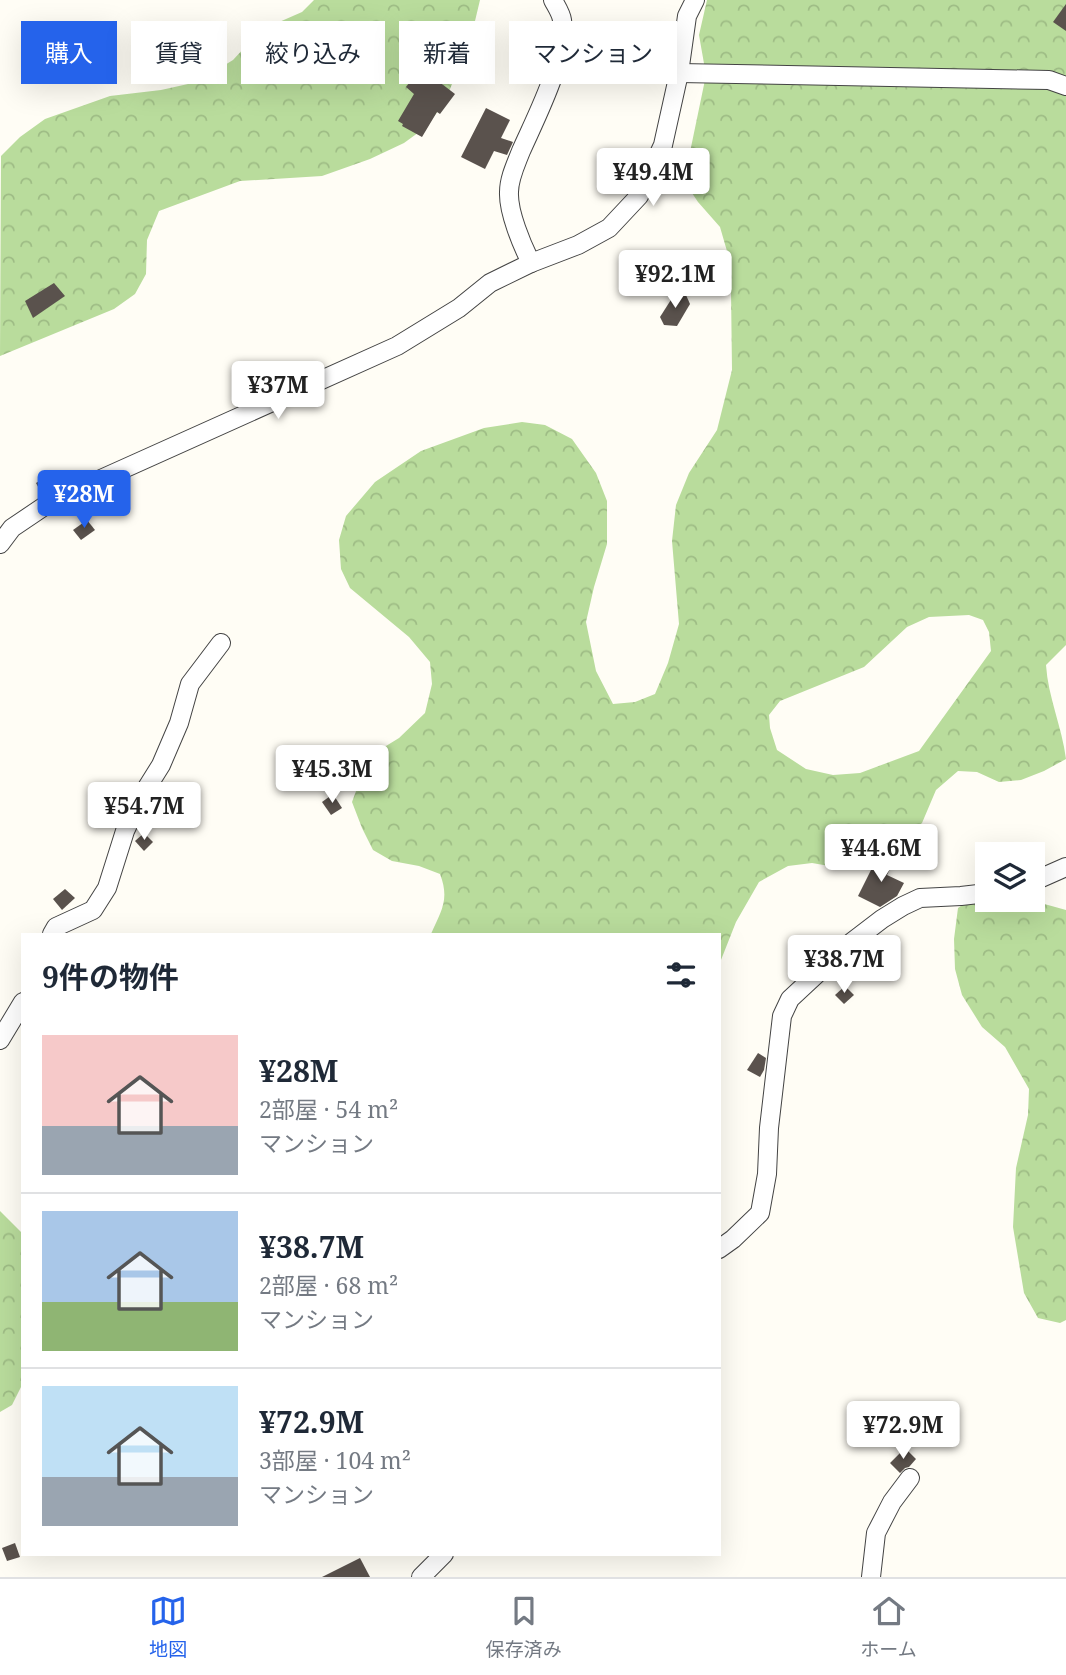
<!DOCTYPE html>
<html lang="ja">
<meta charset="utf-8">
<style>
body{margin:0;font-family:"Noto Serif","Noto Sans JP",serif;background:#f2f2f3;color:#1f2937;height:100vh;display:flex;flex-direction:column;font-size:26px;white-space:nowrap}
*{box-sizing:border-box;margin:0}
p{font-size:23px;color:#747a83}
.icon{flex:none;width:38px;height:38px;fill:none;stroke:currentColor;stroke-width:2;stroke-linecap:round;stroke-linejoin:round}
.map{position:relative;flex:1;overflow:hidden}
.drawer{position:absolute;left:21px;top:933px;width:700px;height:623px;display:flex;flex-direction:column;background:#fff;border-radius:0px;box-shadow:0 7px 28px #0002}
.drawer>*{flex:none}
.top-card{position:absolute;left:21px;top:21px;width:700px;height:63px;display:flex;gap:14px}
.controls{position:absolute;left:975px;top:842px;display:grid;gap:14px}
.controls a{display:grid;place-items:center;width:70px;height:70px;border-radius:0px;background:#fff;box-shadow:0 7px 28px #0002;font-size:35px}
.price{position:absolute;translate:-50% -60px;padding:0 16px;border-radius:7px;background:#fff;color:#222;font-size:23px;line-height:46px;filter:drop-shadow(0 2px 4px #0008)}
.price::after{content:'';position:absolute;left:50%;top:42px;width:21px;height:16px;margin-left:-10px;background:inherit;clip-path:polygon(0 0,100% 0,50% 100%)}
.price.on{background:#2563eb;color:#fff}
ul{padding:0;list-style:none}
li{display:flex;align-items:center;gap:21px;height:175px;padding:0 21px}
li+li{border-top:2px solid #e0e1e3}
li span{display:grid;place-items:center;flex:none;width:196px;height:140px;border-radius:0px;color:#555}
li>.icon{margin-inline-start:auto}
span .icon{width:84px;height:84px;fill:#fffc;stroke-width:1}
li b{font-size:30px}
h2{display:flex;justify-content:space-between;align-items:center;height:84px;padding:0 21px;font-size:30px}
.tag{padding:0 24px;border-radius:0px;background:#fff;box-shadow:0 7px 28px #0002;font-size:24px;line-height:63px}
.tag.on{background:#2563eb;color:#fff}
.tab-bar{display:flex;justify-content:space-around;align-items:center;height:98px;border-top:2px solid #e0e1e3;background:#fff;font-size:19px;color:#747a83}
.tab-bar a{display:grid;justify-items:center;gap:4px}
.tab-bar .on{color:#2563eb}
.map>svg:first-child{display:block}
</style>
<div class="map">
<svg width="1066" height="1577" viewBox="0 0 1066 1577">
<defs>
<pattern id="forest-crowns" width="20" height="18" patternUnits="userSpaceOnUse" patternTransform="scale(1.75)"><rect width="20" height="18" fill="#b9dc9c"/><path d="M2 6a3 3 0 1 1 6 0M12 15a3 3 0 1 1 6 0" fill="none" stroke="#9ebc85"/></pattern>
</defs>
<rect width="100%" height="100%" fill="#fffdf5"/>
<g fill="url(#forest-crowns)" fill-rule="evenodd">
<polygon points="314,0 480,0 470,42 444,103 426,127 404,143 370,159 322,176 240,181 159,211 147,240 146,274 135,294 114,309 0,356 1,156 20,137 45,119 110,96 161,90 197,82 233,60 261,30 302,12"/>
<path d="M707 0H1066V645L1046 665C1048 697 1062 727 1066 759L1044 771 1021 780 999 782 977 772 958 771 936 790 922 823 890 850 864 865 835 867 812 863 788 866 759 882 736 922 719 965V934H431C441 911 450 900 440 874L419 866 392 861 373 850 362 828 352 802 359 783 386 746 399 738 425 713 432 684 430 662 409 637 350 588 341 569 339 540 346 516 375 482 421 451 484 428 522 422 545 425 572 439 596 473 607 501V544L594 587 586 622 596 671 613 704 635 702 655 694 668 663 679 624 672 541 676 505 689 473 717 430 732 370 731 291 729 258 720 227 698 202 684 181 706 75 699 35ZM969 615 983 620 989 632 991 651 919 751 860 773 833 775 806 769 777 750 770 728 769 715 780 701 864 667 907 627 929 617Z"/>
<polygon points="980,893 987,900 1030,900 1066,910 1066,1320 1060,1323 1038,1318 1024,1293 1013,1227 1016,1168 1028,1115 1029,1089 1005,1047 982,1027 962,995 955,969 954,939 958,908"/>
<polygon points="0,1211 23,1234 23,1383 12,1405 0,1412"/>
</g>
<g fill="#5a524d">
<polygon points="1066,4 1066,31 1053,22"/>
<polygon points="532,31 551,38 547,51 527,41"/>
<polygon points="421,68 455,94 440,114 437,112 422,137 402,126 403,124 398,121 414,94 406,87"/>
<polygon points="486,108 510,120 501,138 513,142 507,155 494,151 485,169 461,157"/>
<polygon points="54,283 65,296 33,318 25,301"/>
<polygon points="674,295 686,295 690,304 677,326 664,325 660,317"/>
<polygon points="299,366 302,376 286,384 281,372"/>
<polygon points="48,476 54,487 42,494 36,483"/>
<polygon points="87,520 95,530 81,540 73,530"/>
<polygon points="333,794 342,808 331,815 322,802"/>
<polygon points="144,833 153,842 144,851 135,841"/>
<polygon points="878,856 893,863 887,875 904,883 897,896 880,907 858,896"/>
<polygon points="65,889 75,898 62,910 53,899"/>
<polygon points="845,986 854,995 844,1004 835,995"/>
<polygon points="758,1053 766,1058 764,1070 760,1077 747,1070"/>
<polygon points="905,1448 916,1459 909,1467 905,1468 900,1473 890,1463"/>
<polygon points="15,1543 20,1557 7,1561 2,1548"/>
<polygon points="360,1558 370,1577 322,1577"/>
</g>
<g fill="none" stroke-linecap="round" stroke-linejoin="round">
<g stroke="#444" stroke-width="20">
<g id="minor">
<polyline points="679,73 1049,80 1066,86"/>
<path d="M531 263C522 245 508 212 509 192 509 178 516 164 521 151 536 117 568 56 562 20 561 13 556 6 553 0"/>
<polyline points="0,544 12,528 52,501 397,346 459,308 490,283 531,263 578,245 609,228 639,196 663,145 679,73 687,16 695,0"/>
<polyline points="1032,882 1066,867"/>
<polyline points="52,934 56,927 93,910 107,888 125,831 141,797 161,765 179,723 190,684 221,643"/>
<polyline points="0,1040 23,1002"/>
<polyline points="719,1249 733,1239 760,1213 767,1174 769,1128 782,1016 790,999 848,945 882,919 903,906 920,898 961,896 987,893"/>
<polyline points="421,1577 444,1554"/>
<polyline points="871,1577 876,1533 892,1502 910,1478"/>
</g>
</g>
<use href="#minor" stroke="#fff" stroke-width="18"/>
</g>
</svg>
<div class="controls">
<a><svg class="icon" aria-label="layers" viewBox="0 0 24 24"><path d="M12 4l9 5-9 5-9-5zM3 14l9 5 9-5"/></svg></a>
</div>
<b class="price" style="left:653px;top:208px">¥49.4M</b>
<b class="price" style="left:675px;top:310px">¥92.1M</b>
<b class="price" style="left:278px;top:421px">¥37M</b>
<b class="price on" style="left:84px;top:530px">¥28M</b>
<b class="price" style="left:332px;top:805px">¥45.3M</b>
<b class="price" style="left:144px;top:842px">¥54.7M</b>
<b class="price" style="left:881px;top:884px">¥44.6M</b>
<b class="price" style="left:844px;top:995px">¥38.7M</b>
<b class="price" style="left:903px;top:1461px">¥72.9M</b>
<div class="top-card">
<a class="tag on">購入</a>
<a class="tag">賃貸</a>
<a class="tag">絞り込み</a>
<a class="tag">新着</a>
<a class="tag">マンション</a>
</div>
<section class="drawer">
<h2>9件の物件<svg class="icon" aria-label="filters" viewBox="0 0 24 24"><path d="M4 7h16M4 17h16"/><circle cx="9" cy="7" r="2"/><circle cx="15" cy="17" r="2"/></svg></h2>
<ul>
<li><span style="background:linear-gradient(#f6c9c9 65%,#9aa5b1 0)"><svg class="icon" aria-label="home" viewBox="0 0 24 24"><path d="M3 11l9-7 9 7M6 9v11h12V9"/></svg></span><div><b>¥28M</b><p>2部屋 · 54 m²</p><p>マンション</p></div></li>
<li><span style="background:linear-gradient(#a9c7e8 65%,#8fb573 0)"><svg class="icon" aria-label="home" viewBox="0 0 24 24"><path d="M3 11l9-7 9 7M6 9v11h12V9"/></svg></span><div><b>¥38.7M</b><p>2部屋 · 68 m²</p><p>マンション</p></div></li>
<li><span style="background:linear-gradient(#bfe0f5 65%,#9aa5b1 0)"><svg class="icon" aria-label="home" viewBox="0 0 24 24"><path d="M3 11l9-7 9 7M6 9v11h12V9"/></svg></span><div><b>¥72.9M</b><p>3部屋 · 104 m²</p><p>マンション</p></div></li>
</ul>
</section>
</div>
<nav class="tab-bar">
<a class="on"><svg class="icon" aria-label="map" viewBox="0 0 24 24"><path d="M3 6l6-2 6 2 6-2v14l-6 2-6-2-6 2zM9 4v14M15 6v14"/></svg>地図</a>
<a><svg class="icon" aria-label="saved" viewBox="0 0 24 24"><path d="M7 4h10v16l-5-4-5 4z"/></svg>保存済み</a>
<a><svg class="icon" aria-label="home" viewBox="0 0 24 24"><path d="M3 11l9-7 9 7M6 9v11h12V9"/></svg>ホーム</a>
</nav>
